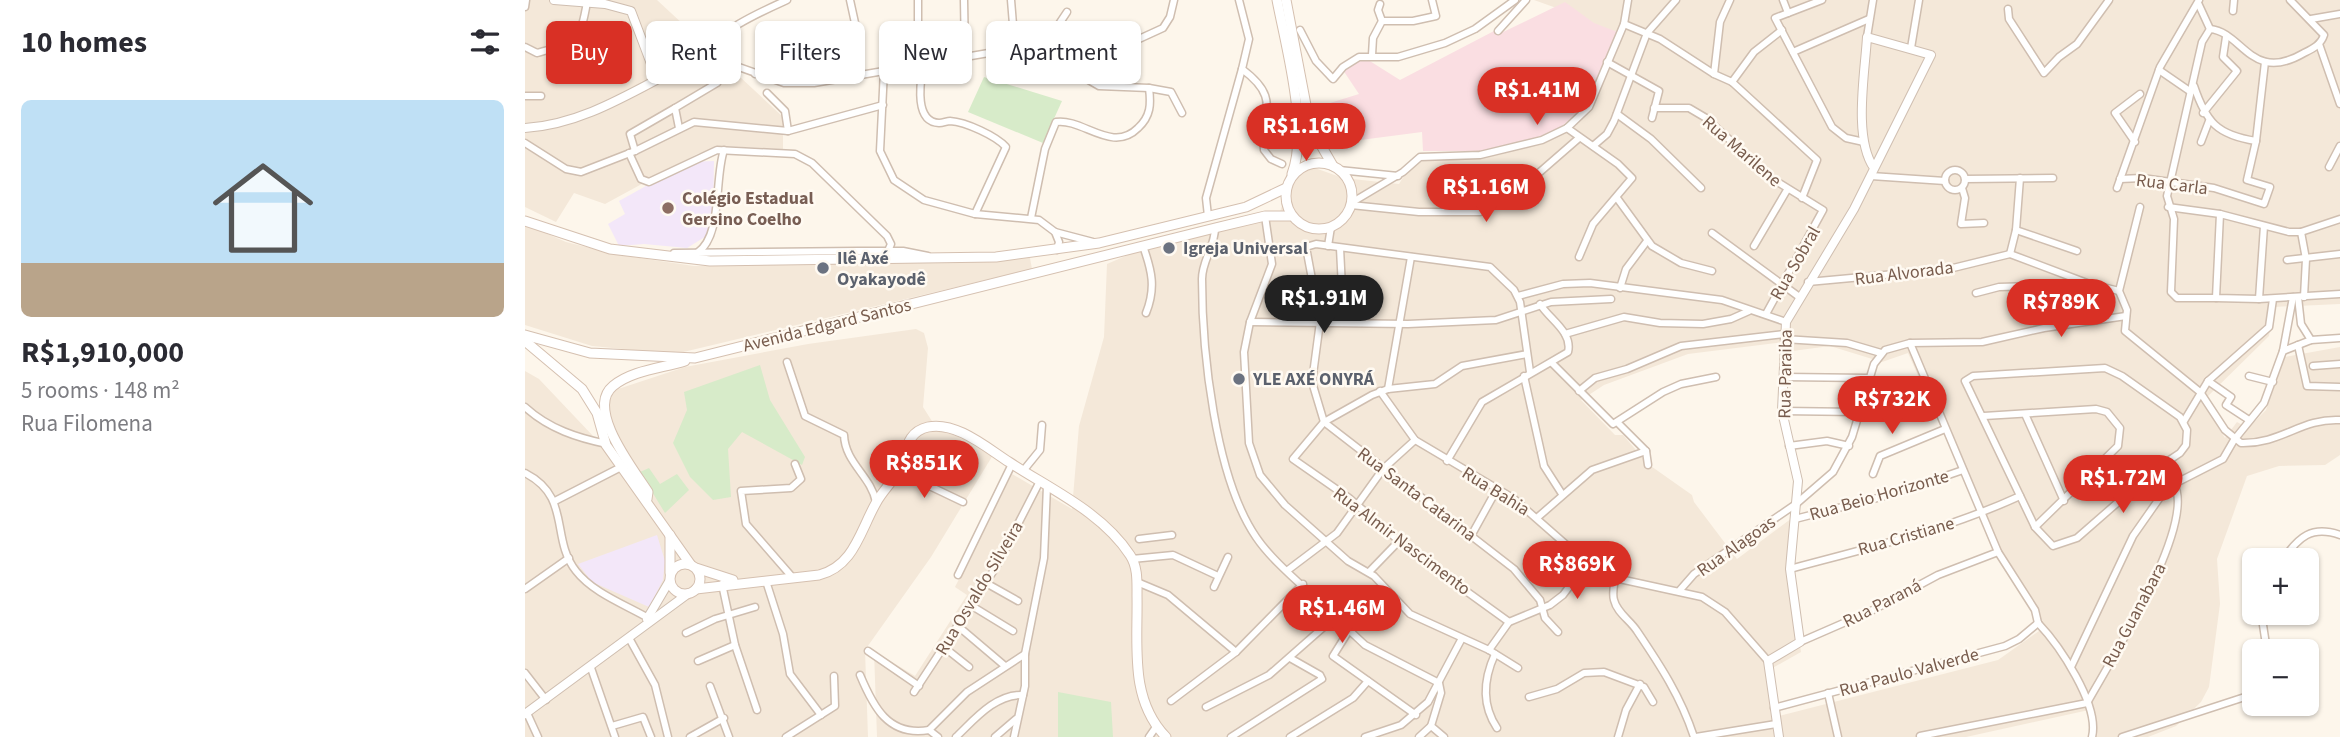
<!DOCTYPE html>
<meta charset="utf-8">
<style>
body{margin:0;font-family:"Source Sans 3",sans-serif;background:#f7f7f7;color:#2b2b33;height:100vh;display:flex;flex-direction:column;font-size:26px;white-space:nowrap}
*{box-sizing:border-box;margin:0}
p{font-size:23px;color:#7c7c81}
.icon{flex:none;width:38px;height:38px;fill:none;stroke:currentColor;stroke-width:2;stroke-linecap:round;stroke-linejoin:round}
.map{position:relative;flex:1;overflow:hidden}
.details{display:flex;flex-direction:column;background:#fff;width:525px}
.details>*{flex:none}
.hud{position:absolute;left:21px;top:21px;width:665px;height:63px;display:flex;gap:14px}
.tools{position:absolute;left:1717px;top:548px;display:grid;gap:14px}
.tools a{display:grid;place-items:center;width:77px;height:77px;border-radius:10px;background:#fff;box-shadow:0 2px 5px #0004;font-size:35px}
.price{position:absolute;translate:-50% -60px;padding:0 16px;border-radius:24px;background:#d93025;color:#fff;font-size:23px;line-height:46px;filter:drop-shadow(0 2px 4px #0008)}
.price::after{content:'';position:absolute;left:50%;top:42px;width:21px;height:16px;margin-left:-10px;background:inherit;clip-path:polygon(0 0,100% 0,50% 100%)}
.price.selected{background:#222;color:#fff}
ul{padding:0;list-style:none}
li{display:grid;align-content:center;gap:14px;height:371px;padding:0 21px}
li span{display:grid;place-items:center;height:217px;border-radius:10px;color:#555}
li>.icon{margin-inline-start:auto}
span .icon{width:126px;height:126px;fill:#fffc;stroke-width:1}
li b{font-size:30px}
h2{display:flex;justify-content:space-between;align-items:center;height:84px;padding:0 21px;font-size:30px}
.chip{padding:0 24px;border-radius:10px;background:#fff;box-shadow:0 2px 5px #0004;font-size:24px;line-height:63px}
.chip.selected{background:#d93025;color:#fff}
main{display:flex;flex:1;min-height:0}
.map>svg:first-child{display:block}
</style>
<main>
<section class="details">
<h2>10 homes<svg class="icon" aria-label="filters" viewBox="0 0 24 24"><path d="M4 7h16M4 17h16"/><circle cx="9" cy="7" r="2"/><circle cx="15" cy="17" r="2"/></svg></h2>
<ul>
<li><span style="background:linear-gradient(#bfe0f5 75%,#b9a48a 0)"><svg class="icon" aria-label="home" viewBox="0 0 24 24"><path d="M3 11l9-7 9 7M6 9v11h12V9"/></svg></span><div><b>R$1,910,000</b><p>5 rooms · 148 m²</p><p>Rua Filomena</p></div></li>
</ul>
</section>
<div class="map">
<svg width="1815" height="737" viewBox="0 0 1815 737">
<rect width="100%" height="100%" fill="#fdf6eb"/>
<g fill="#f4e8d9" fill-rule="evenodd">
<polygon points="0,0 132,0 258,117 258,149 199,146 172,154 80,204 49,193 31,222 0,207"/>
<path d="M1009 0H1815V304L1748 307 1744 336 1677 402 1700 438 1712 422 1723 428 1741 410 1760 357 1815 347V455L1800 465 1754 466 1722 476 1692 559 1695 604 1684 687 1676 702 1651 726 1623 737H1569L1564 710 1441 737H352L349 651 390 676 442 595 430 587 487 474 547 509 554 426 579 337 582 264 626 245 755 212 766 178 787 167 818 178 874 184 889 160 944 159 974 147 1026 140 1049 127 1063 110 1094 43 1037 10ZM1251 343H1261L1260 352 1305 346 1357 362 1383 353 1474 559 1519 625 1514 631 1473 660 1250 717 1244 670 1276 652 1266 590 1267 518 1212 559 1169 502 1167 495 1123 464 1098 435H1090L1056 400 1079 385 1163 354Z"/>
<polygon points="0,224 41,242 94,255 169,266 505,258 507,269 150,354 67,346 0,325"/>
<polygon points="391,329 399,333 403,348 398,407 412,429 439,439 468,455 406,557 340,650 343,737 0,737 0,371 14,379 87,456 81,410 87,391 160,367 283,344"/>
</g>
<g fill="#f3e7f9">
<polygon points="189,161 188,218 183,235 162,248 119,244 94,246 83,224 100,214 94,201 164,162"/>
<polygon points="132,535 140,561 138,580 124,607 67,582 53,564"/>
</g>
<polygon fill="#fadee2" points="1040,2 1069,23 1095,33 1061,105 1029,133 957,151 898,151 897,132 820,142 805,103 834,94 818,70 828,61 840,58 875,80 969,31 974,34"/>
<g fill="#d7ebc9">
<polygon points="459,77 537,101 518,143 443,112"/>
<polygon points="235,365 245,400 280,457 277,465 217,432 203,449 206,497 188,500 165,477 148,443 162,410 159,392"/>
<polygon points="124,468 135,484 152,474 164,490 140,513 115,472"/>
<polygon points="533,692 586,702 588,737 533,737"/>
</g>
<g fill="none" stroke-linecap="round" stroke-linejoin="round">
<g stroke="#cfbeb0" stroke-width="9">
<g id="minor">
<polyline points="325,0 332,32 329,40 334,73"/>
<polyline points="439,0 440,56"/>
<polyline points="486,0 490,49"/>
<path d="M714 0 724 39 717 69C757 99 736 111 739 150L746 159 757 164"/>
<polyline points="1205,0 1195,22 1189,74 1207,82 1292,160 1277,198"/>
<polyline points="1258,0 1263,13"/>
<polyline points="1297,0 1250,18 1307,127 1321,138 1339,142"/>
<polyline points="1673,3 1685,29"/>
<polyline points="855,4 853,10 857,21"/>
<polyline points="0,7 1,0"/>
<polyline points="1483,9 1484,19 1519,73 1534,57 1552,44 1584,0"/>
<polyline points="1708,11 1709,0"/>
<polyline points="1786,19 1815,14"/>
<polyline points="1099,24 1135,39 1189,74"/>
<polyline points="1685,29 1677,42 1642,196 1649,219 1646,292 1652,298 1691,298"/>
<path d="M1685 29C1718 32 1726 84 1779 53 1787 49 1796 45 1799 35L1765 0"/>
<polyline points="775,30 791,61 808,79 818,67 834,57 873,57 920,43 950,29 990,0"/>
<polyline points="973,31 1001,0"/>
<polyline points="1342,37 1348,0"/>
<polyline points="1794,44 1815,104"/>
<polyline points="520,45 542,12"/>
<path d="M0 47 12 53C51 42 55 43 62 2"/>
<polyline points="1386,48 1394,0"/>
<polyline points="484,51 548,71 574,86 624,88 646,92 657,113"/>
<polyline points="1268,52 1344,19"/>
<path d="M180 55C189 32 240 10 262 0"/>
<polyline points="847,55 848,38 857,21 888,21 911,16 907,0"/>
<polyline points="1082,62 1134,91 1127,118"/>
<path d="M398 64C396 79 388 122 414 123 418 123 422 121 425 121 441 122 471 136 481 147L450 214"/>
<polyline points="393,65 393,0"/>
<polyline points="359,70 355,151 369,180 399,200 450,214 514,220 530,232 534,242 532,250"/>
<polyline points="1634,70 1666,92"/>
<polyline points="230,74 253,53 287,51"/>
<polyline points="135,78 180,55 259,83 289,83 481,50 614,39 638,28 645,17 649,0"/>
<polyline points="1207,82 1229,52 1257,30"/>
<path d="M1669 86C1681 122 1692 135 1731 141"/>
<polyline points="242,93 260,111 263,131"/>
<polyline points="0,96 16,96"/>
<polyline points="1129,108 1164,108 1181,118 1246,178 1298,210 1241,314"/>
<polyline points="1678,113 1712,71 1698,57 1701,37"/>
<polyline points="1092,114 1126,139 1176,188"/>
<polyline points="154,128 150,108 192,83 205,63"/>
<polyline points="1042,128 1093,164 1107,178 1068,224 1054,257"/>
<polyline points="1610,142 1590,113 1615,94"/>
<polyline points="1676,142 1684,121"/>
<polyline points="0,143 41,169 56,172 110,151 169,122 263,131 358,105"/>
<polyline points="1068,146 1082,134 1089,121 1122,33 1151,0"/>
<polyline points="110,151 105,134 150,108"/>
<polyline points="104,153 116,179 124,182 192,150 270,154 287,163 362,236 366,244 363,251"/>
<polyline points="1804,167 1815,146"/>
<circle cx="1430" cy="180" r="10"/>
<polyline points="814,170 873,176"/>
<polyline points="1346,176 1420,181"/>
<polyline points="1440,179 1528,178"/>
<polyline points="1595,179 1617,178 1689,188 1739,204 1745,187 1722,180 1731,141 1740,62"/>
<polyline points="1437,188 1440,198 1436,224 1459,223"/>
<polyline points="1592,188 1635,67 1674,0"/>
<polyline points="1092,198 1127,246 1156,263 1187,271"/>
<polyline points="826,203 878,172 895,157 955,155 1017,140 1042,128 1064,107 1099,24 1103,0"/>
<polyline points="826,205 894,212 955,212 972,181 1008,178 1054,138"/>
<path d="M1615 207 1594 291 1602 310 1600 331 1675 392 1700 430 1716 443C1757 444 1776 418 1815 420"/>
<polyline points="1643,207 1695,214 1764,232 1776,232 1815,219"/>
<polyline points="1695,214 1691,298 1734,299 1815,294"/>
<polyline points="683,216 681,198 717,69"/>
<polyline points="740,216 747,264 725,322 719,352 724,443 735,475 760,505 823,561 849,576 885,614 964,650 993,668"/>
<path d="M506 218 520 149 531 122C558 118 587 154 613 128 626 116 626 104 624 88"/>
<path d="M690 228C690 247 677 260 677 279 677 351 690 477 731 537 749 564 786 592 810 617"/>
<polyline points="1491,230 1552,251"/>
<polyline points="530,232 568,242"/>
<polyline points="1776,232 1781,259 1779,297"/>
<polyline points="1187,233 1273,296"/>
<path d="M618 246C627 271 631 288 621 313"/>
<polyline points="803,246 806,227"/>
<polyline points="1229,246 1262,190"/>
<polyline points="815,248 817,288"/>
<polyline points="149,253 334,251 378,251 403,256"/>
<path d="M172 253C198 236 189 179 199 150"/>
<polyline points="1485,254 1491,230 1495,178"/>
<polyline points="1762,260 1815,254"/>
<polyline points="1283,282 1424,269 1485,254 1562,283 1594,291"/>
<polyline points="1095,288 1101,269 1122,241"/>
<polyline points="1451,293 1474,287 1508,286 1580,318"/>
<polyline points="993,296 1038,284 1065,283 1197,300 1261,322"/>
<polyline points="1773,297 1776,324 1786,340"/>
<polyline points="1734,299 1739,226"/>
<polyline points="725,322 883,324 971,320 1026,302 1086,299"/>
<polyline points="1040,334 1099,317 1135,323 1178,324 1206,319 1224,311"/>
<polyline points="1259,339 1322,343 1356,353"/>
<polyline points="1385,343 1473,552 1510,610 1513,623"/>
<polyline points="1773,345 1782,386 1815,387"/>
<polyline points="1758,351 1786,340 1815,338"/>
<path d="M262 362 280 416 319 435C320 463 346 476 351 502"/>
<polyline points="1027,363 1088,424 1138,392 1156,384 1191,377"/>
<polyline points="1788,366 1815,364"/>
<polygon points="1580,368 1597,376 1655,417 1662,430 1661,445 1655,453 1631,469 1552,538 1528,546 1510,527 1440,381 1448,376"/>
<polyline points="1005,372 995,302 989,290 965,267 791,244 781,247 795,322 787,382 799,422 989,569 1015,600 1020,618 1033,632"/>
<polyline points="999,376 1019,466 1037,494"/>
<polyline points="1724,376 1748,382"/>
<polyline points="1259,377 1344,378"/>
<polyline points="1683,381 1706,397 1701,405 1724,420"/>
<polyline points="863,389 886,257"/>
<polyline points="855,391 890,440 988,498 1062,563 1090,578 1177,597 1200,612 1243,661"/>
<polyline points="1054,391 1070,378 1102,369 1156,346 1259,334"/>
<path d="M0 407C24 429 53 438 82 444"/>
<polyline points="1257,411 1334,412"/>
<polyline points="1500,414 1539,501"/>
<polyline points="1459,416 1571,409 1582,412 1595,428 1593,446 1510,527"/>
<polyline points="1659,421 1683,381 1744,327 1748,299"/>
<polyline points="1093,423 1121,451 1123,465"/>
<polyline points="1264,446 1302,441 1324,446"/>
<path d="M922 461 957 402 1043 352C1048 332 1024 319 1015 304"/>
<polyline points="376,465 391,470 421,471"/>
<polyline points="373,471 438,502"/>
<polyline points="498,471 515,450 517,425"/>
<path d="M0 473C47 497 25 538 51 571 68 593 101 605 125 619"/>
<polyline points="1348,474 1355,456 1420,429"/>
<polyline points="30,501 100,465"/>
<polyline points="1013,517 1067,470 1121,451"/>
<polyline points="1270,519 1368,494 1438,470"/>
<polyline points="946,536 972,489"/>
<polyline points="614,539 647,535"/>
<polyline points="607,559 648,555 693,576"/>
<path d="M1758 560C1773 537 1787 525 1815 535"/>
<path d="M1265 569C1343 548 1421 530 1495 496"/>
<polyline points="763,570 812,533 858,469 890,440"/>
<polyline points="844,572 873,542"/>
<polyline points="433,575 487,464"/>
<polyline points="268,578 221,524 216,491 266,488 276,479 270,464"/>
<path d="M1090 578C1089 586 1087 593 1089 600 1092 613 1105 620 1112 631 1135 665 1156 697 1169 737"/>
<polyline points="241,581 258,634 265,674 296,715"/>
<polyline points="612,582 643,595 711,652"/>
<polyline points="461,583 493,601"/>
<polyline points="197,584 210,645 232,710"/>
<polyline points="689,587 703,557"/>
<polyline points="0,589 44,558"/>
<polyline points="1155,590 1169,574 1271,504 1308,472 1327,437 1349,364 1360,350 1385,343 1457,342 1519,328 1601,316"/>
<polyline points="870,600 823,632 808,656 891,715"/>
<polyline points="447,606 488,631"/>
<polyline points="1736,612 1742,651"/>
<polyline points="984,622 887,552 824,498 768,459 799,422 847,395 863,389 910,384 937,366 1002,354"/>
<path d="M1513 623C1534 645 1575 705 1567 737"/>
<polyline points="434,627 480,666"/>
<polyline points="161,633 190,619 230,607"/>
<polyline points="104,638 130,685 143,737"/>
<polyline points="1275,642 1346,611 1413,575 1473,552"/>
<polyline points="420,648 444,667"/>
<polyline points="964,650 984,622 1025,605 1038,595 1062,563"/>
<polyline points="343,651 394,686"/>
<path d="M970 654C959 678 956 704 972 728"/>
<polyline points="173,661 210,645"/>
<polyline points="1546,667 1608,536 1636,496 1649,484 1698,459 1709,440 1739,403 1758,351 1768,297"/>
<polyline points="66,668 90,737"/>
<polyline points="0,673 21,700"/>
<path d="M335 675C348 706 363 737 404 730L442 692 500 654"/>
<polyline points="185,686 204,737"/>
<polyline points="389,692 471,567 515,481"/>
<polyline points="1303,693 1313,737"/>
<polyline points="1004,697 1032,689 1059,673 1079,672 1119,687 1128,702"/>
<polyline points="646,701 711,652 778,584"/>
<path d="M1562 703C1584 663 1672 525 1649 484"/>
<polyline points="681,707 744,675 810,617 840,645 914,683 916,693 906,726 919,737"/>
<polyline points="1249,708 1480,646 1494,639 1513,623"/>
<polyline points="2,713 13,737"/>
<polyline points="87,726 118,717 126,737"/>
<polyline points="404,730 413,737"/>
<polyline points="1395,736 1562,703"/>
<polyline points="165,737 199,718"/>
<polyline points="261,737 310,706 309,676"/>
<path d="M431 737C449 720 470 694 498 695"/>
<polyline points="470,737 491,719"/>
<polyline points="489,737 500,686 500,654 519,558 522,486"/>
<polyline points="624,737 631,727"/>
<polyline points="706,737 797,679 795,675 765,658"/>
<polyline points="765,737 828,698 843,681"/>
<polyline points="840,737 876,725 903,702 936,640"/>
<polyline points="894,737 906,726"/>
<polyline points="1093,737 1101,710 1115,684"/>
<polyline points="1171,737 1251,724"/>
<polyline points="1597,737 1729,694"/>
</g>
</g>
<g stroke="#cfbeb0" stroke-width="10">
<g id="tertiary">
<polyline points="29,0 80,4 106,11 128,69"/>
<path d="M0 128C49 125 92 101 135 78L128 66"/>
<polyline points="122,619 145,580"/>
<polyline points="0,714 164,593"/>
<path d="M1254 737 1243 661 1275 642 1265 569 1273 481 1257 411 1261 322 1329 209 1406 55 1342 37C1340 73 1328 138 1349 168"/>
</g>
</g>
<g stroke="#d5c0b0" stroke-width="11">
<g id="secondary">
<path d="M752 0C761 47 784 129 767 174"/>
<polyline points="761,0 785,126 808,166"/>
<circle cx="794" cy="196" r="33"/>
<polyline points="0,221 85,249 185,261 471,257 574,243 721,207 761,188"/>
<polyline points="0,335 65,353 170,358 690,228 740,216 765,216"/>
<polyline points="0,341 57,389 72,413 81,445 166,565"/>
<path d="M122 499 123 492C109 470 60 409 88 386 107 370 138 368 160 361"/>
<polyline points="145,535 145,573"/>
<circle cx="160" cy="579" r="15"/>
<polyline points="171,568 208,580"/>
<path d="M171 589 294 575C329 566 335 531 351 503 357 491 369 481 375 468 382 451 381 432 403 427 431 421 462 448 484 462 525 489 577 512 605 555 613 567 612 582 612 596 613 645 604 699 641 737"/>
</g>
</g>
<use href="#minor" stroke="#fff" stroke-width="6"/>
<use href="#tertiary" stroke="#fff" stroke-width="8"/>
<use href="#secondary" stroke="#fff" stroke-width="9"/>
</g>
<circle fill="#8d6e63" stroke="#fffaf2" stroke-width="2.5" cx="143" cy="208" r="7"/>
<g fill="#6b7280" stroke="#fffaf2" stroke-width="2.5">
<circle cx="644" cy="248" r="7"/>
<circle cx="298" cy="268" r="7"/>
<circle cx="714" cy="379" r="7"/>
</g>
<g text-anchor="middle" stroke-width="5" stroke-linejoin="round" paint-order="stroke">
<g font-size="18" fill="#785c4d" stroke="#fffaf2">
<text transform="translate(1217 151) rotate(41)" y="6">Rua Marilene</text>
<text transform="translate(1647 184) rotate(7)" y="6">Rua Carla</text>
<text transform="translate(1270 263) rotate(-60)" y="6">Rua Sobral</text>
<text transform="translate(1379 273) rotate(-7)" y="6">Rua Alvorada</text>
<text transform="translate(302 325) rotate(-14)" y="6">Avenida Edgard Santos</text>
<text transform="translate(1260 374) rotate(-89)" y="6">Rua Paraiba</text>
<text transform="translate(971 491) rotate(32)" y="6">Rua Bahia</text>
<text transform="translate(892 494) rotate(37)" y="6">Rua Santa Catarina</text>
<text transform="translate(1354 495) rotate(-16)" y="6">Rua Beio Horizonte</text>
<text transform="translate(1381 536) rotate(-16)" y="6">Rua Cristiane</text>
<text transform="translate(877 541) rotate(37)" y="6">Rua Almir Nascimento</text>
<text transform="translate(1211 546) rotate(-35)" y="6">Rua Alagoas</text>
<text transform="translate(454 588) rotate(-59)" y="6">Rua Osvaldo Silveira</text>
<text transform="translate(1357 603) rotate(-27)" y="6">Rua Paraná</text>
<text transform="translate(1609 615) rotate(-62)" y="6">Rua Guanabara</text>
<text transform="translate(1384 672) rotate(-15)" y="6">Rua Paulo Valverde</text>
</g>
<g font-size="18" font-weight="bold" fill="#785e54" stroke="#fffaf2" text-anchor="start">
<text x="157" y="204">Colégio Estadual<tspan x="157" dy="21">Gersino Coelho</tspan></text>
</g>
<g font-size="18" font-weight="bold" fill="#5b616d" stroke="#fffaf2" text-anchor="start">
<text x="658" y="254">Igreja Universal</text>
<text x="312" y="264">Ilê Axé<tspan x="312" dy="21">Oyakayodê</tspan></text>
<text x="728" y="385">YLE AXÉ ONYRÁ</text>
</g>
</g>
</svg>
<div class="tools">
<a>+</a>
<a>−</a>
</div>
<b class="price" style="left:1012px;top:127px">R$1.41M</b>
<b class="price" style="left:781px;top:163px">R$1.16M</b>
<b class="price" style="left:961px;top:224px">R$1.16M</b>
<b class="price selected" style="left:799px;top:335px">R$1.91M</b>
<b class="price" style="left:1536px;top:339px">R$789K</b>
<b class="price" style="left:1367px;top:436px">R$732K</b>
<b class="price" style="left:399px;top:500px">R$851K</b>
<b class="price" style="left:1598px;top:515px">R$1.72M</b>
<b class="price" style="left:1052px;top:601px">R$869K</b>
<b class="price" style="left:817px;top:645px">R$1.46M</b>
<div class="hud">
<a class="chip selected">Buy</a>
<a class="chip">Rent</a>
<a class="chip">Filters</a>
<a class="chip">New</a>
<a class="chip">Apartment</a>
</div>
</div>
</main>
